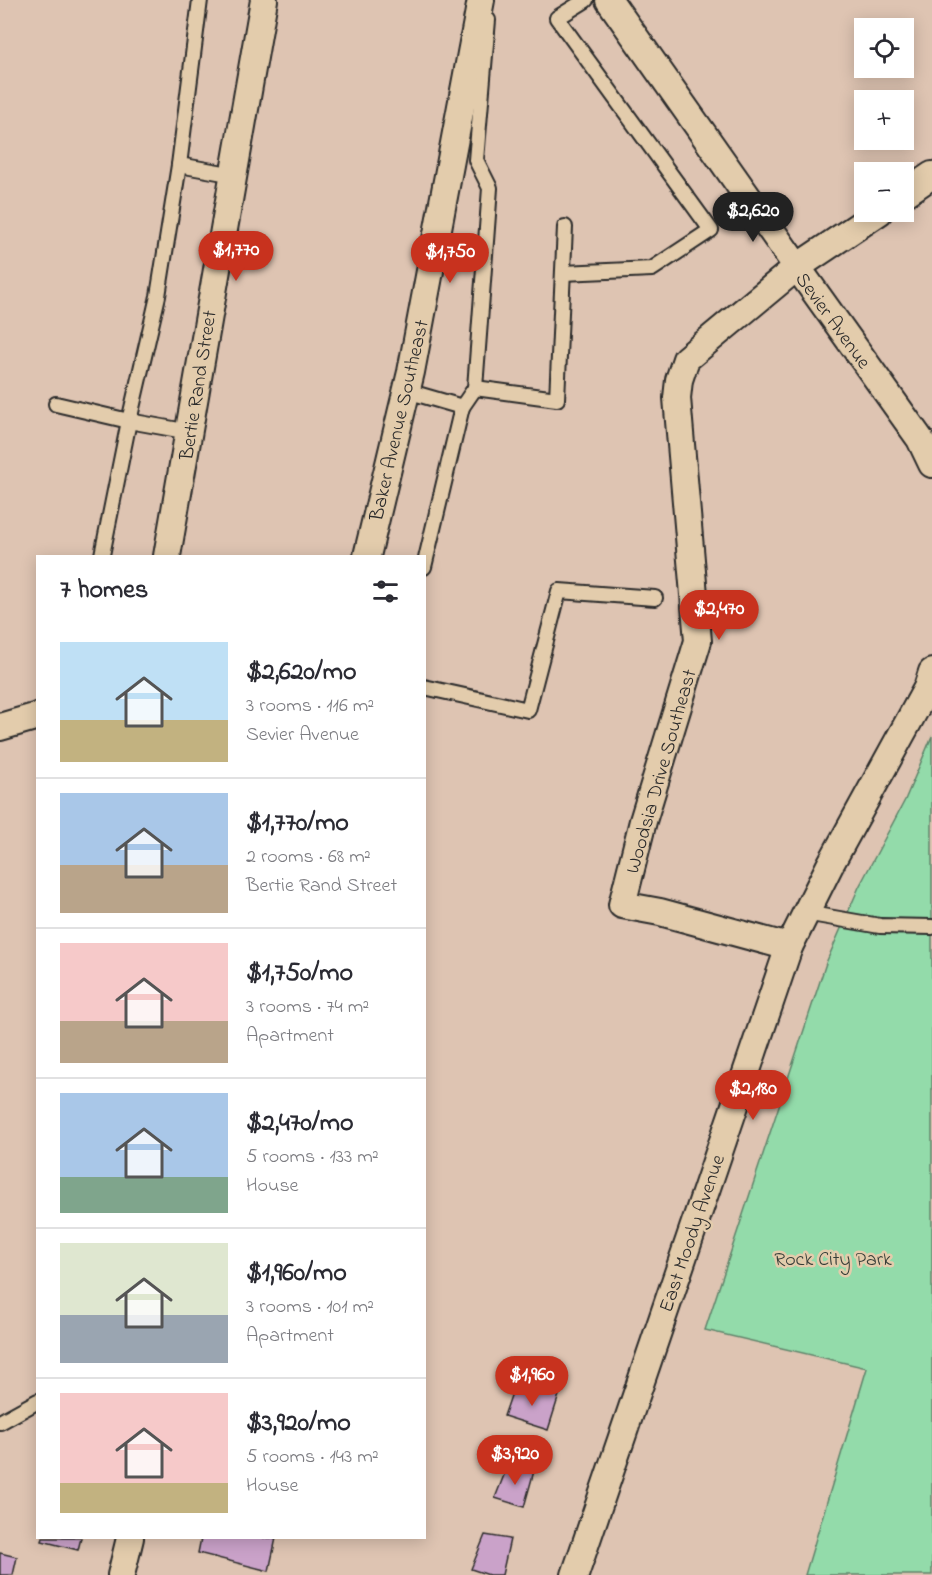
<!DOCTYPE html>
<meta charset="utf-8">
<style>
body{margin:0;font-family:"Indie Flower",sans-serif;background:#f7f7f7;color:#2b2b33;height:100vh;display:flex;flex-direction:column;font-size:22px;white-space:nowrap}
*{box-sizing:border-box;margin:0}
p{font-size:20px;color:#7c7c81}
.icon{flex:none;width:33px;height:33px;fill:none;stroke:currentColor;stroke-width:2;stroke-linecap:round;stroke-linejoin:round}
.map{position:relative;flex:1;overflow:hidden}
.panel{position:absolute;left:36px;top:555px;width:390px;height:984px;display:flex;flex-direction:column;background:#fff;border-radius:0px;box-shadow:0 3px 15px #0003}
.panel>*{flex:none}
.tools{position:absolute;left:854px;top:18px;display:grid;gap:12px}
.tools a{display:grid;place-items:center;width:60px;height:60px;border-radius:0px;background:#fff;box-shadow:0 3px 15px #0003;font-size:30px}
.price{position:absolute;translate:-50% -51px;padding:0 14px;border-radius:21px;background:#c8321e;color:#fff;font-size:20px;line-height:39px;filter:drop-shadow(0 2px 3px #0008)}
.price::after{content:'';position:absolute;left:50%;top:36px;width:18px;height:14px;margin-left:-9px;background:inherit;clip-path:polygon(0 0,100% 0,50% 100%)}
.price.on{background:#222;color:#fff}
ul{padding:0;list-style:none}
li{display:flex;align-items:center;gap:18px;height:150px;padding:0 24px}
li+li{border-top:2px solid #e1e1e2}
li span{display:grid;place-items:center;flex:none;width:168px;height:120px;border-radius:0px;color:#555}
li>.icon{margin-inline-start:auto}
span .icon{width:72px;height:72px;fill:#fffc;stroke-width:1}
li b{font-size:26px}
h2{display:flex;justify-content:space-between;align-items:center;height:72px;padding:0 24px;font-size:26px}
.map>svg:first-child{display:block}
</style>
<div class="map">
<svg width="932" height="1575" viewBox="0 0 932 1575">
<rect width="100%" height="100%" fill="#dec4b2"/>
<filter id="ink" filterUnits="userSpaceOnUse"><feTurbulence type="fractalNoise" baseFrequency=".0167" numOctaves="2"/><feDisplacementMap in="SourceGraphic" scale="12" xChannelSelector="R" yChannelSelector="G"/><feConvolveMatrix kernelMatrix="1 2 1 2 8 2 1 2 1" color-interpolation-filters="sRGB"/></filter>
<g filter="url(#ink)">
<polygon fill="#93dbaa" stroke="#5f836a" stroke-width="1.5" points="932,736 932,1575 805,1575 867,1368 705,1330 826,963 859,887 905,800"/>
<g fill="#caa2c9" stroke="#2b2b2b" stroke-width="1.5">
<polygon points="514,1387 559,1395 548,1430 504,1416"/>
<polygon points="508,1465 534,1471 524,1507 495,1498"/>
<polygon points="485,1535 510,1539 502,1575 489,1575 471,1569"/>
<polygon points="43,1538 81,1538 78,1550 42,1541"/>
<polygon points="201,1538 276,1538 269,1571 198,1553"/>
<polygon points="0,1553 17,1557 13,1575 0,1575"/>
</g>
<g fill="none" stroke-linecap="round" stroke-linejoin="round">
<g stroke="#2b2b2b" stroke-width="18">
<g id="service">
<polyline points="179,165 200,0"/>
<polyline points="563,273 652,269 711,230 557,18 586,0"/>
<polyline points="475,388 490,188 476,160 488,20"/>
<polyline points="407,391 462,407 424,567"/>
<polyline points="56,404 129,421 158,296 179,165 235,175"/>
<polyline points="462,407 475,388 557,399 565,227"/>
<polyline points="102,555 129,421 190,432"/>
<polyline points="424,687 528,710 559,591 655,598"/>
<polyline points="805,913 880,926 932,927"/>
<polyline points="0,1422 38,1401"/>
</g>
</g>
<g stroke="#2b2b2b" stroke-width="30">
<g id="minor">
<polyline points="609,0 797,267 920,439 932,464"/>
<polyline points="903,195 932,175"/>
<polyline points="167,556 264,0"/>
<polyline points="367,556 411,372 481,0"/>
<polyline points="0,727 38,716"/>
<polyline points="789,947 660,912 622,905 643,821 698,641 677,398 679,380 686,359 797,267 879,212"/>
<polyline points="121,1575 130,1538"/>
<polyline points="575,1575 789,947 831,863 927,688 932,672"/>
</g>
</g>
<use href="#service" stroke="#e3ccac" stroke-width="14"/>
<use href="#minor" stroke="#e3ccac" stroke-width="26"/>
</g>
</g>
<g text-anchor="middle" stroke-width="5" stroke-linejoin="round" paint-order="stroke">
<g font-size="20" fill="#2b2b2b" stroke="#e3ccac">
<text transform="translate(834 320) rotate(54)" y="7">Sevier Avenue</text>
<text transform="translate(197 385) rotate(-81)" y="7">Bertie Rand Street</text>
<text transform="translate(398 420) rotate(-77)" y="7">Baker Avenue Southeast</text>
<text transform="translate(660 771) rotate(-74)" y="7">Woodsia Drive Southeast</text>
<text transform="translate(691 1233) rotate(-71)" y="7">East Moody Avenue</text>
</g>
<g font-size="20" fill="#353d38" stroke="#e3ccac">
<text x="833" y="1265">Rock City Park</text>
</g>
</g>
</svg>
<div class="tools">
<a><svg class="icon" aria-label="locate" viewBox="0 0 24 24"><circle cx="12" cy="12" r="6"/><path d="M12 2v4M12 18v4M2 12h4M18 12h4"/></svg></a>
<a>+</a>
<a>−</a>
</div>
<b class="price on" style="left:753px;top:243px">$2,620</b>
<b class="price" style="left:236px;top:282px">$1,770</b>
<b class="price" style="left:450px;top:284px">$1,750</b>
<b class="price" style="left:719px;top:641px">$2,470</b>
<b class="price" style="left:753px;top:1121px">$2,180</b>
<b class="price" style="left:532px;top:1407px">$1,960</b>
<b class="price" style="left:515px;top:1486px">$3,920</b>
<section class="panel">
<h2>7 homes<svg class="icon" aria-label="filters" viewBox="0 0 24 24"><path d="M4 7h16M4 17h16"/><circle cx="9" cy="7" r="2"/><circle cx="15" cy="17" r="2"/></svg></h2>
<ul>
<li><span style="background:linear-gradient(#bfe0f5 65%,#c2b280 0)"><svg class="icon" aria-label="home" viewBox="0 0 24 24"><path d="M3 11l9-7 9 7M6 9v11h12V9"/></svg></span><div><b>$2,620/mo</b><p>3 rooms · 116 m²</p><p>Sevier Avenue</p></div></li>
<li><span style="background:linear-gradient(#a9c7e8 60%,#b9a48a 0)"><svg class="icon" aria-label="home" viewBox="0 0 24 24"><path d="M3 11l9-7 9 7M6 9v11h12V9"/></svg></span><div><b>$1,770/mo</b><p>2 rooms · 68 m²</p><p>Bertie Rand Street</p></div></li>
<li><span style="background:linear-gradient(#f6c9c9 65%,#b9a48a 0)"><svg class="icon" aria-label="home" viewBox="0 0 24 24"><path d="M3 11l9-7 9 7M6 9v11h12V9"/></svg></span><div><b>$1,750/mo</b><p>3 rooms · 74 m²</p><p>Apartment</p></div></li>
<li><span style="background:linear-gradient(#a9c7e8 70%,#7fa58c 0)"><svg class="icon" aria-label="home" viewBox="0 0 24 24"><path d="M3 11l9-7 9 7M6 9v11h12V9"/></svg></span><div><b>$2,470/mo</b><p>5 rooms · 133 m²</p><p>House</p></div></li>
<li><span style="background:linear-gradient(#dfe7d0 60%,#9aa5b1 0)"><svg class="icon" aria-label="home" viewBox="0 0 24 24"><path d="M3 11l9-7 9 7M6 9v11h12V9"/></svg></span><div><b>$1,960/mo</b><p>3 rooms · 101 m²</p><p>Apartment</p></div></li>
<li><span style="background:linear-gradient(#f6c9c9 75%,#c2b280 0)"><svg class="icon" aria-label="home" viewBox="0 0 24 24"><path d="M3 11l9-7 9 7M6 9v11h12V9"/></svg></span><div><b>$3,920/mo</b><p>5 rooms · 143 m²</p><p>House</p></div></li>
</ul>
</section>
</div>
